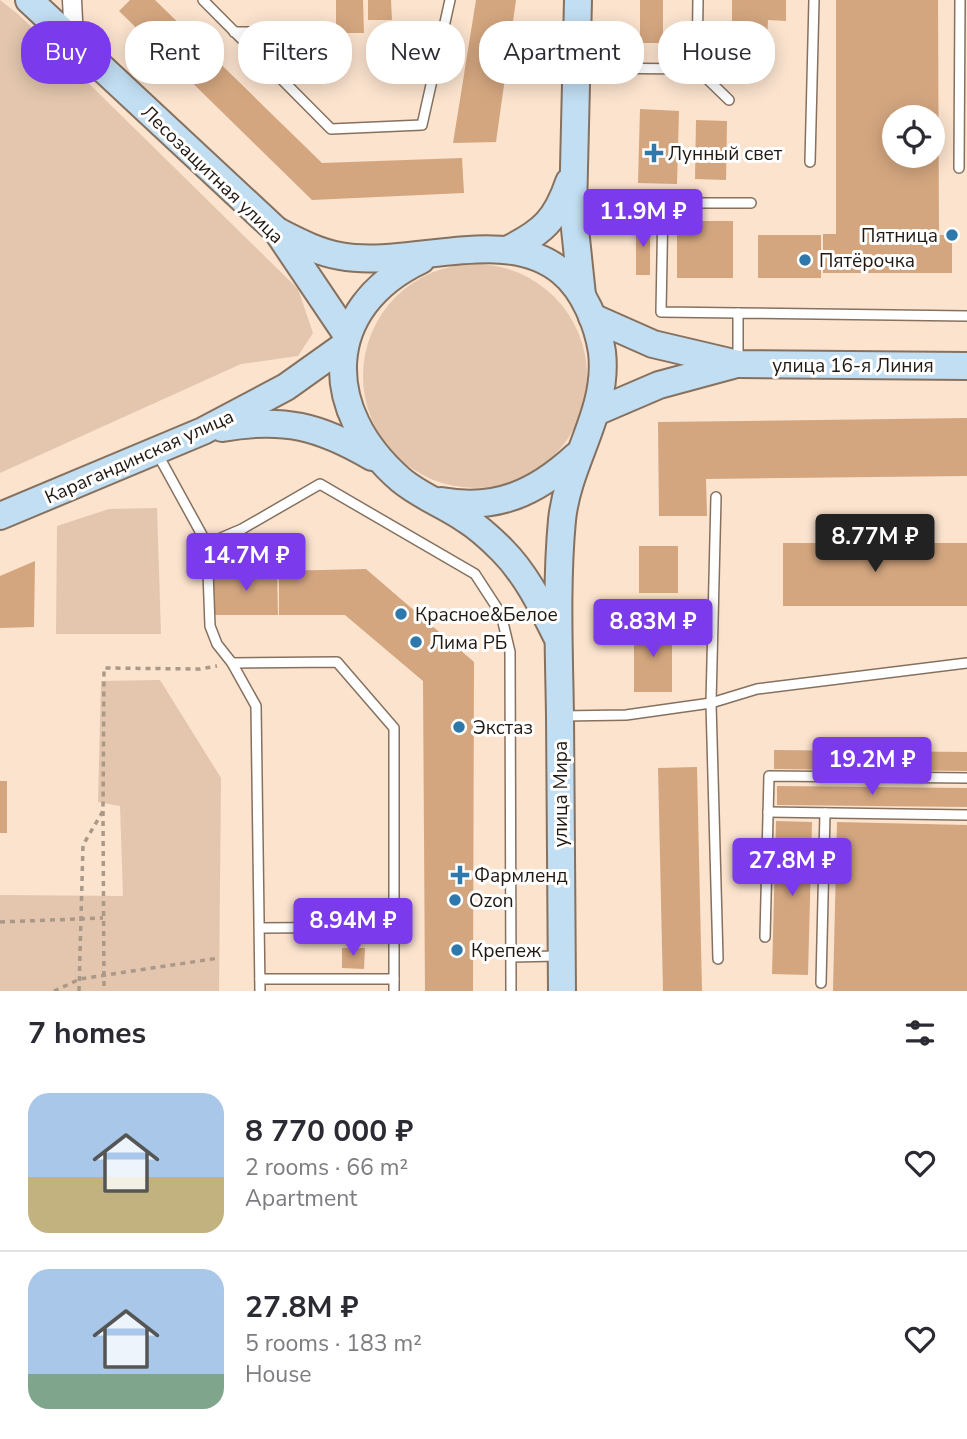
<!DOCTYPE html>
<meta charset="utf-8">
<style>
body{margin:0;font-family:"Nunito Sans",sans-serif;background:#f7f7f7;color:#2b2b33;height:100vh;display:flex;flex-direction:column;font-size:26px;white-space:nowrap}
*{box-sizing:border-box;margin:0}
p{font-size:23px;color:#7c7c81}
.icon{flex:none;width:38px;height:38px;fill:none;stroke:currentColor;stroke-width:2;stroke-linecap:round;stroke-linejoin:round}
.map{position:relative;height:991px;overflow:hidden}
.panel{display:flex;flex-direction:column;background:#fff;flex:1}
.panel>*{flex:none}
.guide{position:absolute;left:21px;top:21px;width:926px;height:63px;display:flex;gap:14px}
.tools{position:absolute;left:882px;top:105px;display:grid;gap:14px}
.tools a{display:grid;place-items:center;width:63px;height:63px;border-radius:50%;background:#fff;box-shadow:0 4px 18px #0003;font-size:35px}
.price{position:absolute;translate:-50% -60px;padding:0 16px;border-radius:7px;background:#7c3aed;color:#fff;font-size:23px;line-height:46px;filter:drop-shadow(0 2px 4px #0008)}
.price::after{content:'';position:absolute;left:50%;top:42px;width:21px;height:16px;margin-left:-10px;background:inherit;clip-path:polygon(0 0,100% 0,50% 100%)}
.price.on{background:#222;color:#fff}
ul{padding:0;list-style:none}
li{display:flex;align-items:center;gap:21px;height:175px;padding:0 28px}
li+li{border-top:2px solid #e1e1e2}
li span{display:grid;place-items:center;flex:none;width:196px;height:140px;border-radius:21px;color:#555}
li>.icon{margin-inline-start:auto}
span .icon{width:84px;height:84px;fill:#fffc;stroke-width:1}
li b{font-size:30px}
h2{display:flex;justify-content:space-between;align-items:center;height:84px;padding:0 28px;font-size:30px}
.pill{padding:0 24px;border-radius:28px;background:#fff;box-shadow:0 4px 18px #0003;font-size:24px;line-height:63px}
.pill.on{background:#7c3aed;color:#fff}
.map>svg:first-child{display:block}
</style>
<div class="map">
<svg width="967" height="991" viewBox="0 0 967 991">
<rect width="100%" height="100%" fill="#fbe3ce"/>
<g fill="#e3c6ad">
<polygon points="0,0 19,15 298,289 313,333 298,356 241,364 0,473"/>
<circle cx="475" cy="376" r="112"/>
<polygon points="157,508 161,634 56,634 57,526 109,509"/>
<polygon points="160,680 221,778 219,991 0,991 0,895 123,896 120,806 98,802 101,681"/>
</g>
<g fill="#d3a67f" fill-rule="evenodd">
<polygon points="130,0 155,0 322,163 462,158 464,193 312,200 119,11"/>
<polygon points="336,0 363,0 364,33 336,33"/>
<polygon points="368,0 391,0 392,20 368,20"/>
<polygon points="476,0 516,0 496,142 453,143"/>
<rect x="640" y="0" width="23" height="43"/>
<polygon points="732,0 786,0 786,21 768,20 767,41 732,40"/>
<path d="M836 0H938L939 235H952V273H823V234H836ZM894 117H933V156H894Z"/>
<polygon points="640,109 679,111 677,184 638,183"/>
<polygon points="696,120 727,121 726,180 695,179"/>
<rect x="677" y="221" width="56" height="57"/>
<rect x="636" y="223" width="14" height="52"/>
<rect x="758" y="235" width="63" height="43"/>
<polygon points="967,418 967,476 706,479 707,516 659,516 658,422"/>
<rect x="783" y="543" width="184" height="63"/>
<rect x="639" y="546" width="39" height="47"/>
<polygon points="35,561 34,627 0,628 0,576"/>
<polygon points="366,569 474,662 473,991 425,991 423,681 345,615 279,615 279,571"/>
<polygon points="277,570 278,615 214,615 214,571"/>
<polygon points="634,625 672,626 672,692 634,692"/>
<polygon points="774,750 967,752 967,771 774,769"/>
<polygon points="697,767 702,991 663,991 658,768"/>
<rect x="0" y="781" width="7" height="52"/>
<polygon points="777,786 967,788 967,807 777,805"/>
<polygon points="776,821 812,822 808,975 772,974"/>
<polygon points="837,822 967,825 967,991 833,991"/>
<polygon points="342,948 365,948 364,969 342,968"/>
</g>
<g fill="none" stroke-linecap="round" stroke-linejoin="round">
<g stroke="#86715f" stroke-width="12">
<g id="service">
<polyline points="203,0 331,129 422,125 450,0"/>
<polyline points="234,32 293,32"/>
<polyline points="386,34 442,33"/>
<polyline points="579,68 697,69 698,0"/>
<polyline points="697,69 729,100"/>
<polyline points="810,162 814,0"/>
<polyline points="959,168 960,0"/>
<polyline points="738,313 661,312 663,203 751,203"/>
<polyline points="738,362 738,313 967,316"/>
<polyline points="157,453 207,544 210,626 217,644 232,663 256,706 260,991"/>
<polyline points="716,497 711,703 718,959"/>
<polyline points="207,544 242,529 320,484 475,574 501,614 510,652 511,991"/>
<polyline points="232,663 337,662 394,728 394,991"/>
<polyline points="562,716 626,715 711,703 757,689 967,663"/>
<polyline points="768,812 967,815"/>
<polyline points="260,928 393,927"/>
<polyline points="765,937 769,776 967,778"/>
<polyline points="511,957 558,956"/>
<polyline points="260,979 394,979"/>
<polyline points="821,983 825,813"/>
</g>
</g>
<g stroke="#86715f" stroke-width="21">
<polyline id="minor" points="72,0 74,40"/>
</g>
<g stroke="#86715f" stroke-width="30">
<g id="secondary">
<polyline points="29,0 277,231 347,335"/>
<polyline points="578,0 573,210 582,295"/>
<path d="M277 231C297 241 317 252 340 256 409 269 505 224 562 272 584 290 598 325 602 352 609 412 568 461 562 520 556 584 559 651 560 716 561 807 561 899 562 991"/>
<path d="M507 250C543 232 556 220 569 182"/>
<path d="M421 260C320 308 321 411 401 480 420 496 445 505 465 519 478 527 491 539 502 550 526 574 541 605 556 635"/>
<polyline points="592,317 653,344 738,364 967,366"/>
<polyline points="596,412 659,385 733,365"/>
<path d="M222 428C283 417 319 426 372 457"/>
<path d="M441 501C496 511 536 493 576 456"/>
<polyline points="0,516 203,431 286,387 345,345"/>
</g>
</g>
<g stroke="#aa9888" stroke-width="3.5" stroke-dasharray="5 5" stroke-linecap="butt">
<polyline points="103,811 104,991"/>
<polyline points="0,922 103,918"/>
<polyline points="54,991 80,979 219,958"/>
<polyline points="79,991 83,845 103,811 104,668 200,669 217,666"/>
</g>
<use href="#service" stroke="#fff" stroke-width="9"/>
<use href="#minor" stroke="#fff" stroke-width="18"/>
<use href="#secondary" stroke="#c2def2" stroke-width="26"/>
</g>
<g fill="#2e78ab" stroke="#fff" stroke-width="2.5">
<path d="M650.5 142.5h7v7h7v7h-7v7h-7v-7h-7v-7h7z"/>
<circle cx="952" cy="235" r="7"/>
<circle cx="805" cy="260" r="7"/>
<circle cx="401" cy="614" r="7"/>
<circle cx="416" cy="642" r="7"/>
<circle cx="459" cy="727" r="7"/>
<path d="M456.5 864.5h7v7h7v7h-7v7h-7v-7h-7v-7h7z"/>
<circle cx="455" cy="900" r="7"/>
<circle cx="457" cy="950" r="7"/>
</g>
<g text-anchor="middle" stroke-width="6" stroke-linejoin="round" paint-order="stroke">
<g font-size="19" fill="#211811" stroke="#fff" text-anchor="start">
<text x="668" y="160">Лунный свет</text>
<text x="938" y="242" text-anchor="end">Пятница</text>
<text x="819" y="267">Пятёрочка</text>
<text x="415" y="621">Красное&amp;Белое</text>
<text x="430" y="649">Лима РБ</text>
<text x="473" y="734">Экстаз</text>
<text x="474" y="882">Фармленд</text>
<text x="469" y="907">Ozon</text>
<text x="471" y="957">Крепеж</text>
</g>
<g font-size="19" fill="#211811" stroke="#fff">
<text transform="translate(213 174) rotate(44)" y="7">Лесозащитная улица</text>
<text x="853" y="372">улица 16-я Линия</text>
<text transform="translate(139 456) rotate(-24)" y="7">Карагандинская улица</text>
<text transform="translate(560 794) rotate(-90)" y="7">улица Мира</text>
</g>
</g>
</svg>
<div class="tools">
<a><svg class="icon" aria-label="locate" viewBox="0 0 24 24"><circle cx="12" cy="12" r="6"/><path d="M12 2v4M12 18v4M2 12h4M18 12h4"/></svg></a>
</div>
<b class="price" style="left:643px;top:249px">11.9M ₽</b>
<b class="price on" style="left:875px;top:574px">8.77M ₽</b>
<b class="price" style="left:246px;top:593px">14.7M ₽</b>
<b class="price" style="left:653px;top:659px">8.83M ₽</b>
<b class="price" style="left:872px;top:797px">19.2M ₽</b>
<b class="price" style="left:792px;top:898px">27.8M ₽</b>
<b class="price" style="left:353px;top:958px">8.94M ₽</b>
<div class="guide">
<a class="pill on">Buy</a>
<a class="pill">Rent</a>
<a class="pill">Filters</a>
<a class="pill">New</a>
<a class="pill">Apartment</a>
<a class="pill">House</a>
</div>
</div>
<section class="panel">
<h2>7 homes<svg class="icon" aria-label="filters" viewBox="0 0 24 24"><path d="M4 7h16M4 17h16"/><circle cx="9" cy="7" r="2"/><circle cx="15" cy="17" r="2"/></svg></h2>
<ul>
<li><span style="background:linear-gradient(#a9c7e8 60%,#c2b280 0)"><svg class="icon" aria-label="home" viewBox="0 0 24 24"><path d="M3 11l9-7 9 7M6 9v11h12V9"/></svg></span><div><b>8 770 000 ₽</b><p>2 rooms · 66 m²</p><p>Apartment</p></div><svg class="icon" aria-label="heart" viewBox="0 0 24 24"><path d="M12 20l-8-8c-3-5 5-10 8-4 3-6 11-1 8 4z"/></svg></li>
<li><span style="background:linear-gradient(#a9c7e8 75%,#7fa58c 0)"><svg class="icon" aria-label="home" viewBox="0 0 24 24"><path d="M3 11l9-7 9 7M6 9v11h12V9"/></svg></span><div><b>27.8M ₽</b><p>5 rooms · 183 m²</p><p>House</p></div><svg class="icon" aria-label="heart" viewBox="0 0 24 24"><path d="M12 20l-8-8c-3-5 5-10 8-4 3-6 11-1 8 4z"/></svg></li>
</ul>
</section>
